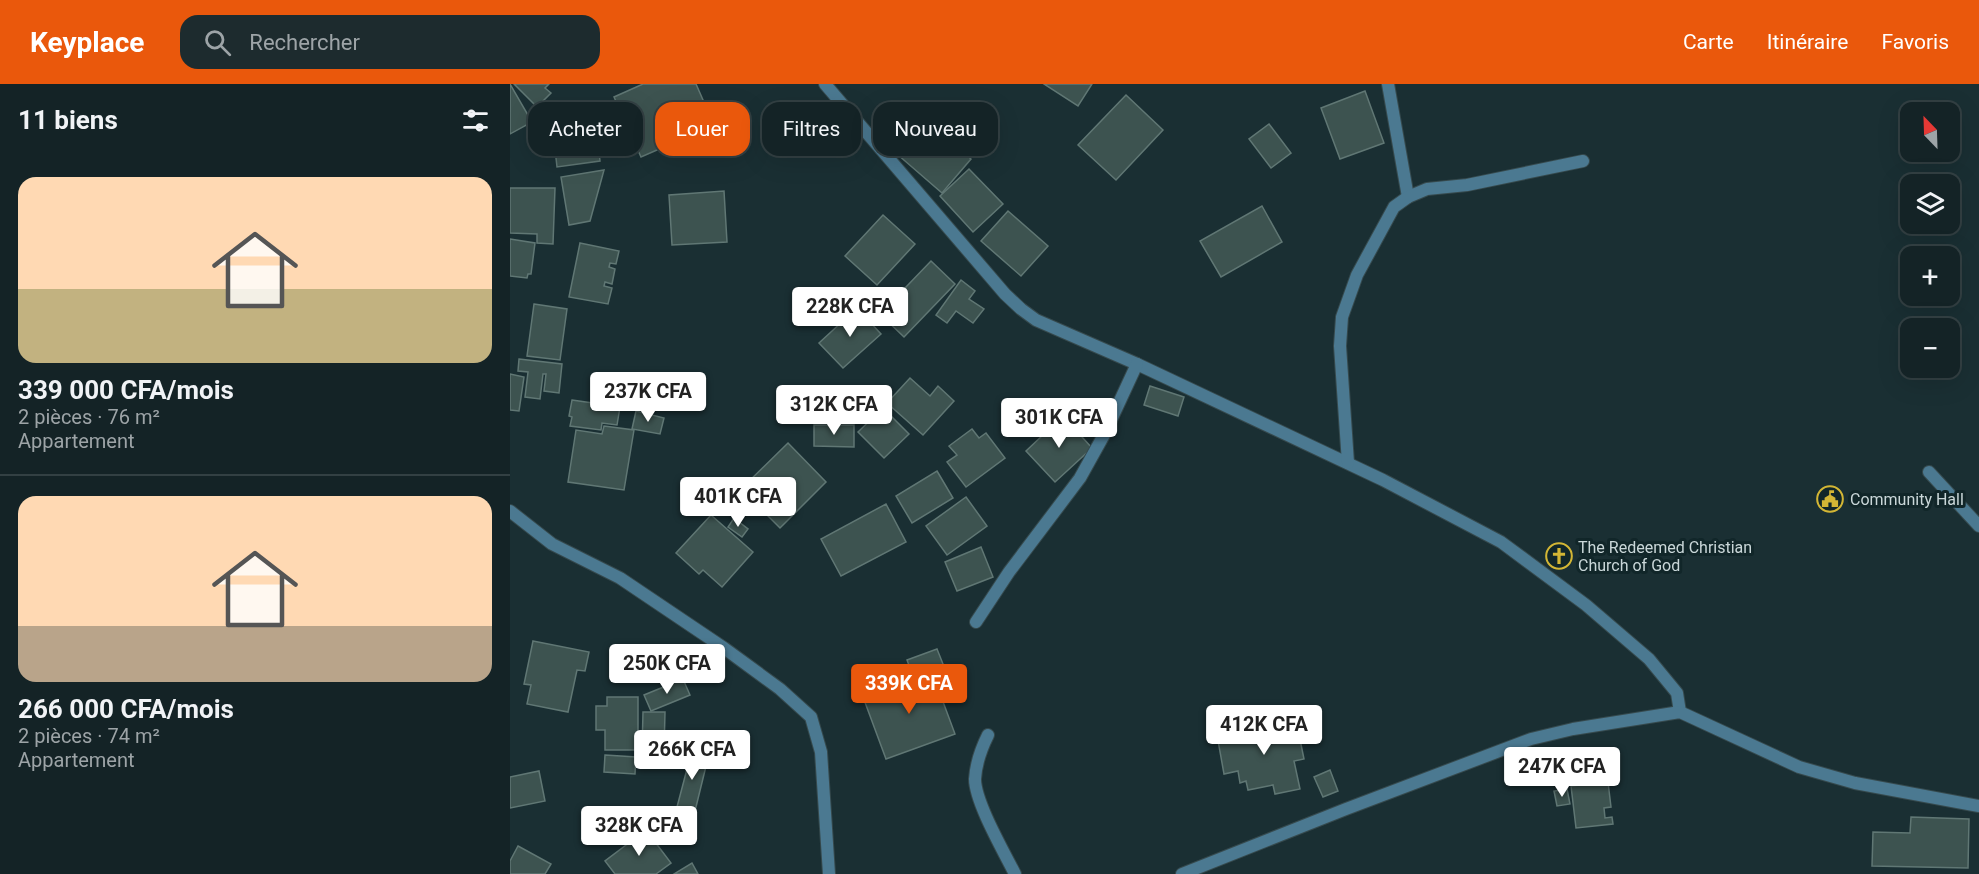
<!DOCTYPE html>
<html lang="fr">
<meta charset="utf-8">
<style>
body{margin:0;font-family:Roboto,sans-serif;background:#1d2b2e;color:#f1f3f6;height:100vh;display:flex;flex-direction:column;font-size:22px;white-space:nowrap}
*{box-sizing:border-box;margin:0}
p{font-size:20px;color:#9da4a7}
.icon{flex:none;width:33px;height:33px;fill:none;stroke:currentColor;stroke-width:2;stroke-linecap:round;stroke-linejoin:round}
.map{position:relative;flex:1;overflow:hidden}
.drawer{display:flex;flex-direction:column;background:#142326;width:510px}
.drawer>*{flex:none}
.hud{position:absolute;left:18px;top:18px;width:570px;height:54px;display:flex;gap:12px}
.needle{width:39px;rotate:337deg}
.buttons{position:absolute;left:1390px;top:18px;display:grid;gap:12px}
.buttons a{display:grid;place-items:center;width:60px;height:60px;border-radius:12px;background:#142326;box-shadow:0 6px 24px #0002,0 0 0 2px #334043;font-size:30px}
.price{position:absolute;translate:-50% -51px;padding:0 14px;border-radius:6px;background:#fff;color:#222;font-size:20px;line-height:39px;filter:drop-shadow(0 2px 3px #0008)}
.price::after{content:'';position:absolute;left:50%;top:36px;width:18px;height:14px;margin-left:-9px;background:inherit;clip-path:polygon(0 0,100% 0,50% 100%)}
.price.selected{background:#ea580c;color:#fff}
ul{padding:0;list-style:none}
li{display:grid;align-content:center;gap:12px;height:318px;padding:0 18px}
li+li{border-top:2px solid #334043}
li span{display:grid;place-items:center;height:186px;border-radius:18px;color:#555}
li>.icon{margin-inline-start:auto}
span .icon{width:108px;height:108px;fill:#fffc;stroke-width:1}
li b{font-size:26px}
h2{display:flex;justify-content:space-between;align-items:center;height:72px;padding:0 18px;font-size:26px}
.pill{padding:0 21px;border-radius:18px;background:#142326;box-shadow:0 6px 24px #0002,0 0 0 2px #334043;font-size:21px;line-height:54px}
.pill.selected{background:#ea580c;color:#fff}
header{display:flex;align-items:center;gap:36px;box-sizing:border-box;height:84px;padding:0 30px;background:#ea580c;color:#fff}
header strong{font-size:28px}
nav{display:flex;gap:33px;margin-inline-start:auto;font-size:21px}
.search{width:420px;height:54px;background:#1d2b2e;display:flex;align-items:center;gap:15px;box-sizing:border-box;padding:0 21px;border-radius:18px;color:#9da4a7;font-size:22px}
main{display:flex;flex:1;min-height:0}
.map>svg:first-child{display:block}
</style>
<header>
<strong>Keyplace</strong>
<div class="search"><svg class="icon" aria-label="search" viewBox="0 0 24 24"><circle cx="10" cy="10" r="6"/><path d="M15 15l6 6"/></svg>Rechercher</div>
<nav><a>Carte</a><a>Itinéraire</a><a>Favoris</a></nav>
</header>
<main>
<section class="drawer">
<h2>11 biens<svg class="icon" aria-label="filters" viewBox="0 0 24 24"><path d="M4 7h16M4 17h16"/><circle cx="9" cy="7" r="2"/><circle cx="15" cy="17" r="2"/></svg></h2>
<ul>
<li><span style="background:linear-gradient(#ffd9b3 60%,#c2b280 0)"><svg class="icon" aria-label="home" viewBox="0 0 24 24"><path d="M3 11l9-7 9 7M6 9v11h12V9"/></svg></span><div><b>339 000 CFA/mois</b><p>2 pièces · 76 m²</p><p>Appartement</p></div></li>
<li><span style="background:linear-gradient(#ffd9b3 70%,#b9a48a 0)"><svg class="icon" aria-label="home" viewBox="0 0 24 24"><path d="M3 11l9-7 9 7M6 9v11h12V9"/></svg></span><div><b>266 000 CFA/mois</b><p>2 pièces · 74 m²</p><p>Appartement</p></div></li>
</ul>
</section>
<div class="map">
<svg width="1469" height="790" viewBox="0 0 1469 790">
<rect width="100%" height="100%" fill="#1a2f33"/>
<g fill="#3d5350" stroke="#607774" stroke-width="1.5">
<polygon points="0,0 22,38 0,50"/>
<polygon points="4,0 39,0 35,4 41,9 27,23"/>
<polygon points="133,0 186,0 204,41 131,73 104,13"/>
<polygon points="534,0 582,0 568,22"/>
<polygon points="855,7 874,59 830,75 811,24"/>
<polygon points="616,11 653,46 606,96 568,61"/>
<polygon points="409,31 461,75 432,109 380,64"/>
<polygon points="759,40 781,69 761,84 739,55"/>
<polygon points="86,41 90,77 47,83 43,47"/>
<polygon points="459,85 493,120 463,148 430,112"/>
<polygon points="94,86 80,137 59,141 51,93"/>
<polygon points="0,104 45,104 43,160 27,159 27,150 0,149"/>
<polygon points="214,107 217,158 162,161 159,111"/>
<polygon points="752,122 772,158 711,193 690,157"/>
<polygon points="498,127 538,162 511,192 471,157"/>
<polygon points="373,131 405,160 367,201 335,172"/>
<polygon points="0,155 25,159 21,190 18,190 17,194 0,192"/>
<polygon points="70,159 109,167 106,180 100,179 99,183 105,185 102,200 95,198 94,202 102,204 98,220 59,213"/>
<polygon points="421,177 445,200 394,253 370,230"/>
<polygon points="451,196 465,207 459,215 474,225 463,239 446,227 437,239 426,231"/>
<polygon points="24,220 57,225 50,276 17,272"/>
<polygon points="347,224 371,250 333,284 309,259"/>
<polygon points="9,275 52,280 49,309 34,307 36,290 33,290 30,315 15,313 18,288 8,287"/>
<polygon points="0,290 14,293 9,327 0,326"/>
<polygon points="400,294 420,312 428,302 444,317 413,351 377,319"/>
<polygon points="640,302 674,313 668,332 634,321"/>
<polygon points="62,316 110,323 107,341 92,339 91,346 60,342 62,333 59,332"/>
<polygon points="373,324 399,350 374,374 348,348"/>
<polygon points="126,327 154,334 150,350 122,345"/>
<polygon points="553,332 582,364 545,398 516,367"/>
<polygon points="304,341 344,341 344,363 304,362"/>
<polygon points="94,342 124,346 114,406 58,398 66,346 92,350"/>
<polygon points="462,345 469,354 476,349 495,374 456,403 437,378 447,371 439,362"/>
<polygon points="278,359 316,398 270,444 231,405"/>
<polygon points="427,387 443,414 402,439 386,412"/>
<polygon points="456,413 477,442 437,471 416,442"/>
<polygon points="376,420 396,458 331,492 311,455"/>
<polygon points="201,431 243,468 212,503 193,486 189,490 166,469"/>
<polygon points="224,434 238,445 232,453 218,443"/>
<polygon points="471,463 483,493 447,507 435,478"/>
<polygon points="23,557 79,568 75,587 67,586 58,628 17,620 21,601 14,600"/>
<polygon points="427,565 435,585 426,589 423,582 403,592 397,576"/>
<polygon points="422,588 445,650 376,675 353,613"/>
<polygon points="173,595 180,611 141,627 134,611"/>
<polygon points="97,613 128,613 128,666 95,666 95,646 86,646 86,622 97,622"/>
<polygon points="133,628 155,628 154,668 132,667"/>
<polygon points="786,636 794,675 784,677 790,705 765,710 763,701 738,706 736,697 730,699 728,687 714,690 707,651"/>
<polygon points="176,668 198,674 185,727 167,723 177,685 172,684"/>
<polygon points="95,671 126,673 125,690 94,688"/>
<polygon points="820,686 828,707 813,713 804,693"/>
<polygon points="29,687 35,717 0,724 0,693"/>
<polygon points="1098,698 1101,723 1094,724 1095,734 1102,733 1103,740 1066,744 1061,702"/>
<polygon points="1057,705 1060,720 1047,722 1044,707"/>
<polygon points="1401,733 1459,735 1458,784 1362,782 1363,748 1400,749"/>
<polygon points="136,746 161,779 146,790 105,790 95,777"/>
<polygon points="8,762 41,780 35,790 0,790 0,777"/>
<polygon points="182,779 188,790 164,790"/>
</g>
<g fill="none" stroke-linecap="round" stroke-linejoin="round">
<g stroke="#364a4e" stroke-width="14">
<g id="street">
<polyline points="315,0 495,210 511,225 526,236 627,280 873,396 991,458 1076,521 1139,575 1167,609 1170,628"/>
<polyline points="878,0 898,113"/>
<polyline points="838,379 830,262 832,233 847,191 884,123 898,113 917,105 957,101 1073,77"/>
<polyline points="1419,388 1469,442"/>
<polyline points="0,427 42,460 110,494 214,564 270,605 301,633 311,668 319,790"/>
<polyline points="466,538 499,488 570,394 595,349 627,280"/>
<path d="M478 651C471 665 466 679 465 695 465 718 494 768 505 790"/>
<polyline points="672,790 836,725 1021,655 1063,645 1170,628 1289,683 1345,699 1469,722"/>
</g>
</g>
<use href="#street" stroke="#4b7991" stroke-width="12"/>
</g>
<defs>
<g id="civic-ring" transform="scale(1.35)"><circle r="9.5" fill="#112629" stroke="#d3b635" stroke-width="1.5"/><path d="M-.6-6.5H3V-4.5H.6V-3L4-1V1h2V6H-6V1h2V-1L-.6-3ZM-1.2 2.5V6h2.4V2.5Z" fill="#d3b635"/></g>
<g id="church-ring" transform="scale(1.35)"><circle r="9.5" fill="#112629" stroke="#d3b635" stroke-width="1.5"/><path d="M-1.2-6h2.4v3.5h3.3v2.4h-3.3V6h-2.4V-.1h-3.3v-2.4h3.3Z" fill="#d3b635"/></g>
</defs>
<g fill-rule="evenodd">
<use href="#civic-ring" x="1320" y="415"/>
<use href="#church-ring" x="1049" y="472"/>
</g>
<g text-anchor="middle" stroke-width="6" stroke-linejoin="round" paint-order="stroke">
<g font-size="16" fill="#cad7d9" stroke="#112629" text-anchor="start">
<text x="1340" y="421">Community Hall</text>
<text x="1068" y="469">The Redeemed Christian<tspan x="1068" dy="18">Church of God</tspan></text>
</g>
</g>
</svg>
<div class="buttons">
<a><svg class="needle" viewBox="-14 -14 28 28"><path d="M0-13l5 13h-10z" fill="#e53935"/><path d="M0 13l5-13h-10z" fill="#9da4a7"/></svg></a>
<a><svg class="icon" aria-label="layers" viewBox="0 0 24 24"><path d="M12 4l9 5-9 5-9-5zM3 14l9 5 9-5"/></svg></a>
<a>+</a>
<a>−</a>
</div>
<b class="price" style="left:340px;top:254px">228K CFA</b>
<b class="price" style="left:138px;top:339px">237K CFA</b>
<b class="price" style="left:324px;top:352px">312K CFA</b>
<b class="price" style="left:549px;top:365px">301K CFA</b>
<b class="price" style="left:228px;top:444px">401K CFA</b>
<b class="price" style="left:157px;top:611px">250K CFA</b>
<b class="price selected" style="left:399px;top:631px">339K CFA</b>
<b class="price" style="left:754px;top:672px">412K CFA</b>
<b class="price" style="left:182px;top:697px">266K CFA</b>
<b class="price" style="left:1052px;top:714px">247K CFA</b>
<b class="price" style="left:129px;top:773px">328K CFA</b>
<div class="hud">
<a class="pill">Acheter</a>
<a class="pill selected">Louer</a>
<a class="pill">Filtres</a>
<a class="pill">Nouveau</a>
</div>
</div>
</main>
